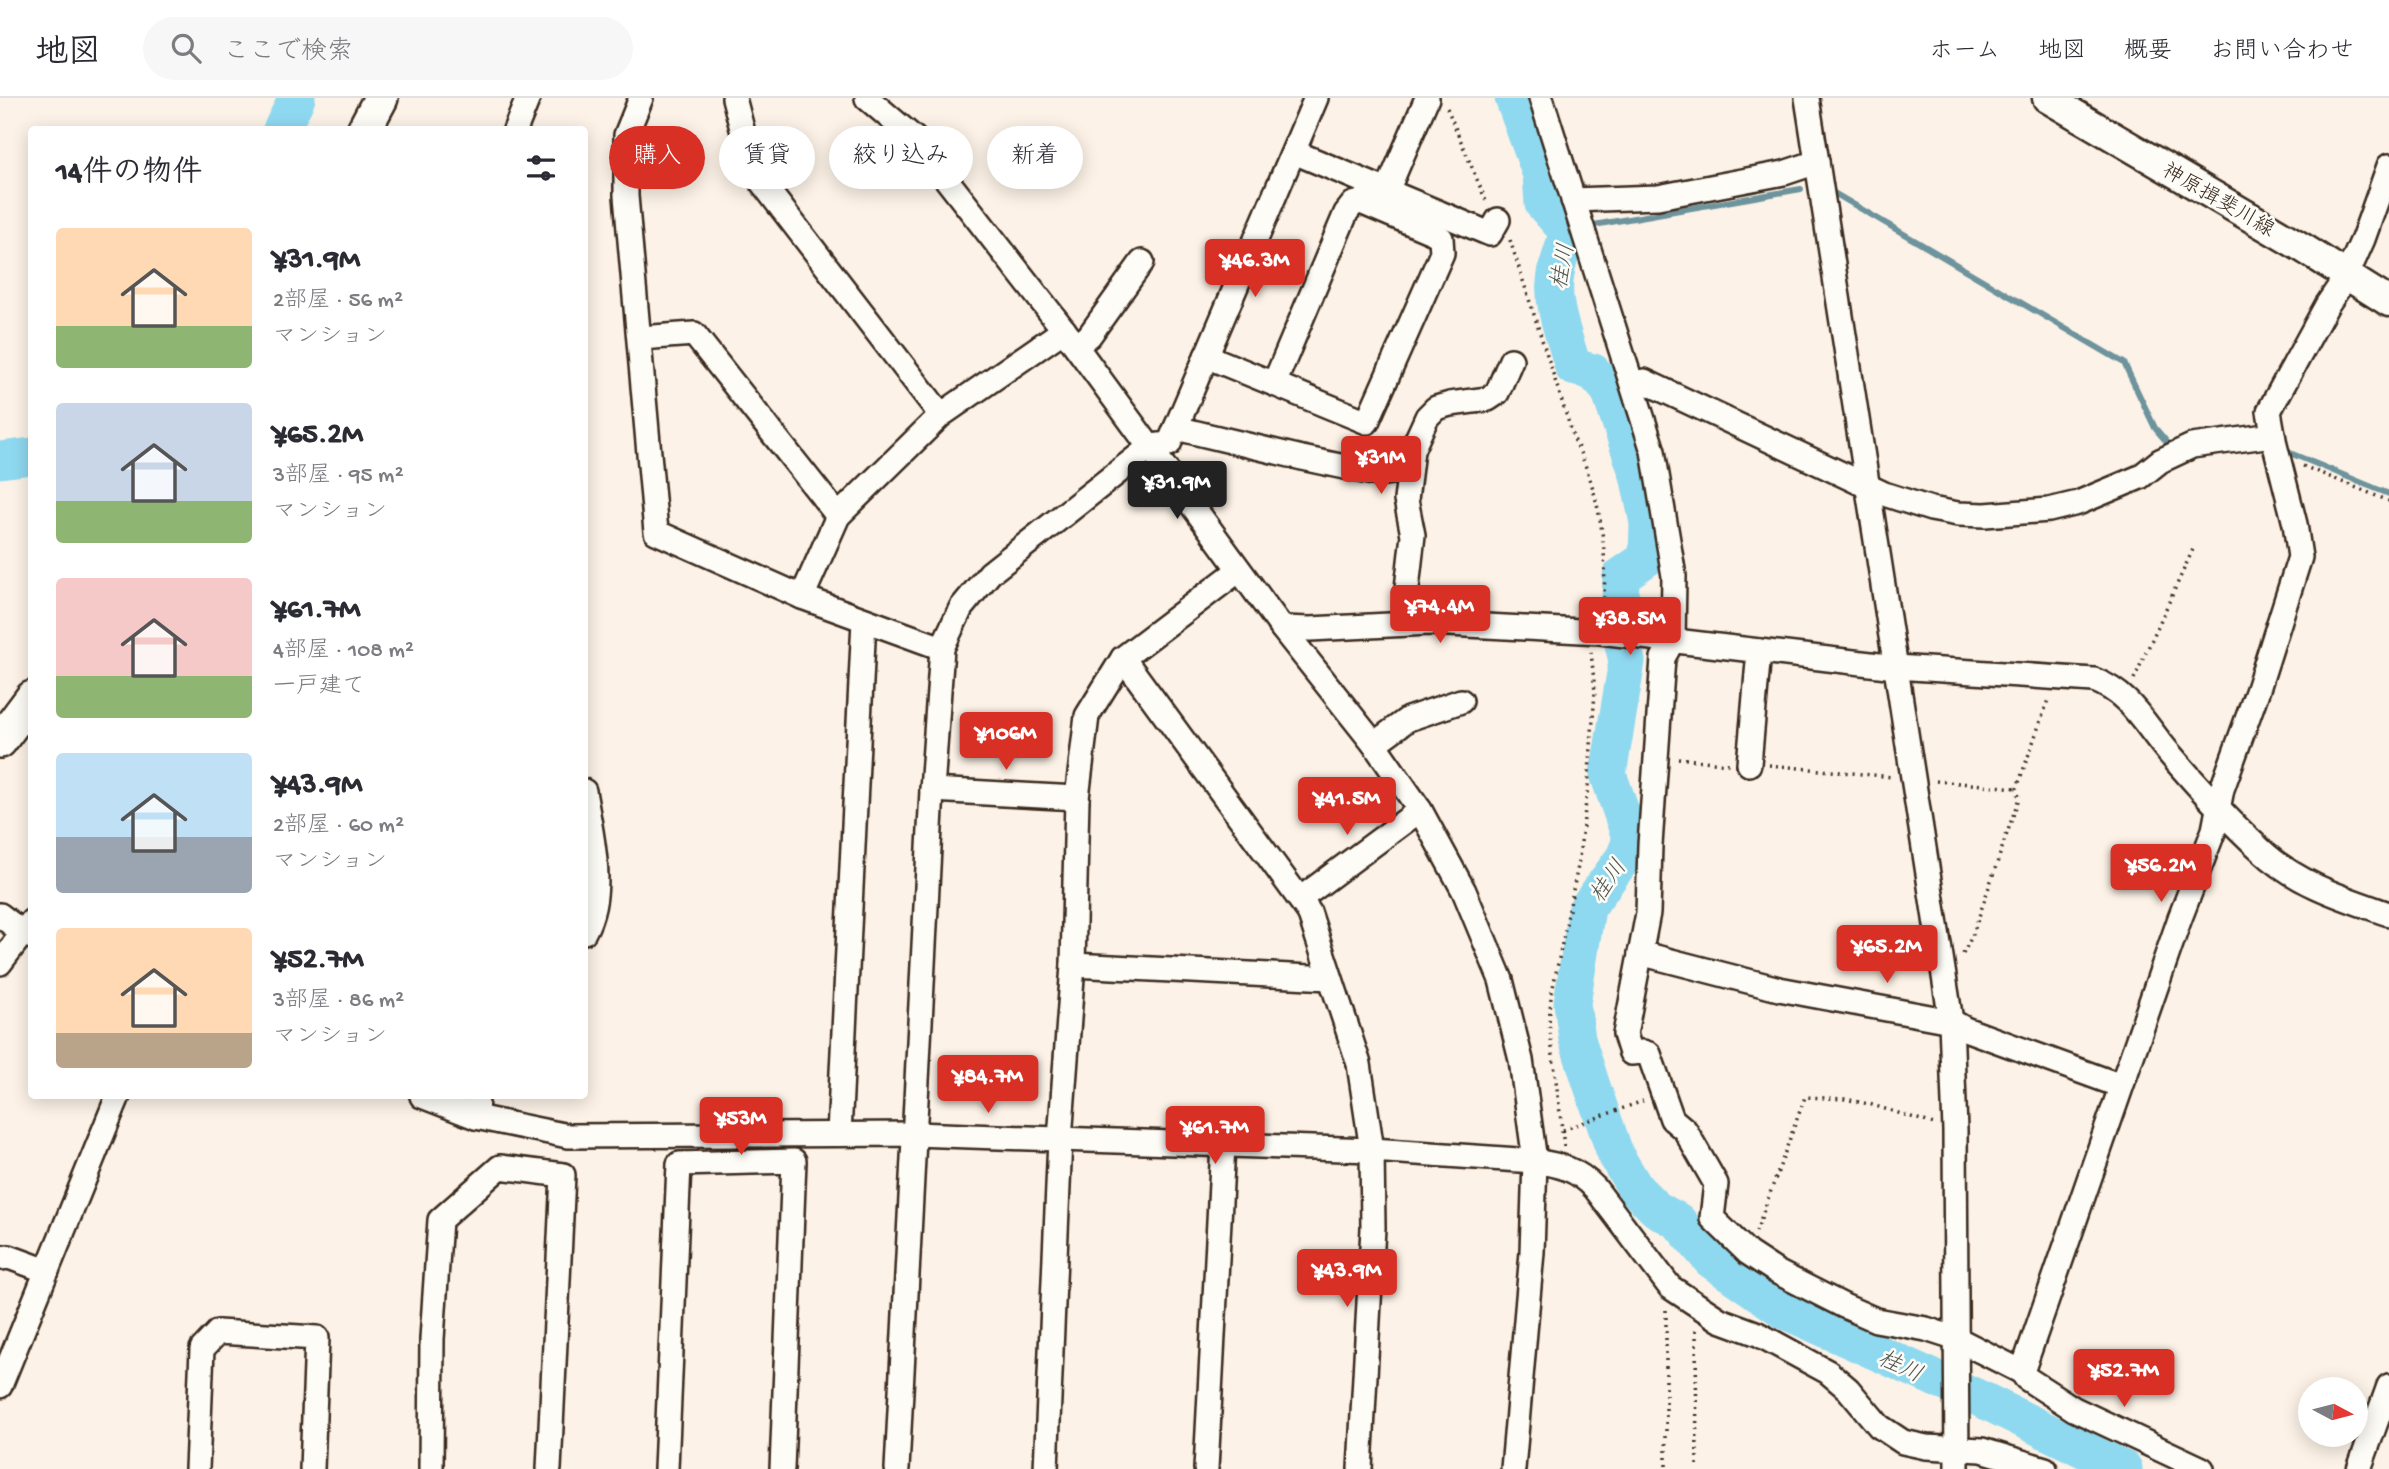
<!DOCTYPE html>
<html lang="ja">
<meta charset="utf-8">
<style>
body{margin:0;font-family:"Gochi Hand","Klee One",sans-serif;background:#f7f7f7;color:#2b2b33;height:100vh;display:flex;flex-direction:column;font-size:26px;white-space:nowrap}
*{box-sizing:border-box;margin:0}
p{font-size:23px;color:#7c7c81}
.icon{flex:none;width:38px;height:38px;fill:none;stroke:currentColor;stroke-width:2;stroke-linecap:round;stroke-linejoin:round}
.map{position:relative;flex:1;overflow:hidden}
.details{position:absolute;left:28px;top:28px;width:560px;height:973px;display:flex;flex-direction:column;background:#fff;border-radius:7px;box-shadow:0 4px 18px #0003}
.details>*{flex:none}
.banner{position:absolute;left:609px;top:28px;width:665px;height:63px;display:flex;gap:14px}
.needle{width:46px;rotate:97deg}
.fabs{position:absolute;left:2298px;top:1279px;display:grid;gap:14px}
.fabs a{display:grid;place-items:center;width:70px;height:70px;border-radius:50%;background:#fff;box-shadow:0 4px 18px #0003;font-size:35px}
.price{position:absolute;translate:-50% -60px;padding:0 16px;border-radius:7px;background:#d93025;color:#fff;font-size:23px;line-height:46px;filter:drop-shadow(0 2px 4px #0008)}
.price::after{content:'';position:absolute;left:50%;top:42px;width:21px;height:16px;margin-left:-10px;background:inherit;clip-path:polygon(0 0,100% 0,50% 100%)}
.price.current{background:#222;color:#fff}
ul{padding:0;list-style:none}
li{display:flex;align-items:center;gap:21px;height:175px;padding:0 28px}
li span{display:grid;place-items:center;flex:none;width:196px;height:140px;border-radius:7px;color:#555}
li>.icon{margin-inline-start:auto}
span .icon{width:84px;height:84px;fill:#fffc;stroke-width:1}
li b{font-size:30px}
h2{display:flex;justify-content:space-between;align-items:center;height:84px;padding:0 28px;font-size:30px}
.pill{padding:0 24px;border-radius:32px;background:#fff;box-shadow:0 4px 18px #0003;font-size:24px;line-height:63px}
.pill.current{background:#d93025;color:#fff}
header{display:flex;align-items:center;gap:42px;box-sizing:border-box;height:98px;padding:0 35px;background:#fff;border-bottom:2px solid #e1e1e2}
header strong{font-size:33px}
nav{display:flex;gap:38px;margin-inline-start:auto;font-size:24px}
.search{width:490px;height:63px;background:#f7f7f7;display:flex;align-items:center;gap:18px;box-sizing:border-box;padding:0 24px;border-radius:38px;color:#7c7c81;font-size:26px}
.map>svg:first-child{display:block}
</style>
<header>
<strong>地図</strong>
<div class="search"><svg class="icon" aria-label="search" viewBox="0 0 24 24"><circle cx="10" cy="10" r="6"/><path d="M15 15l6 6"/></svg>ここで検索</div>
<nav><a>ホーム</a><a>地図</a><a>概要</a><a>お問い合わせ</a></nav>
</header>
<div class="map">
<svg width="2389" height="1371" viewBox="0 0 2389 1371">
<rect width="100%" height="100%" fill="#fcf2e7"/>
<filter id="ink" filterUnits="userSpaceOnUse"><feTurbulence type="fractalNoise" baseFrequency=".0143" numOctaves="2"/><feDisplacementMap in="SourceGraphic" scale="14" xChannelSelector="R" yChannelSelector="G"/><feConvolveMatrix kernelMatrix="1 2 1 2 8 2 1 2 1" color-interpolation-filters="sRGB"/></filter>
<g filter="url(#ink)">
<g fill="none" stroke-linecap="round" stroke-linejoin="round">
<g stroke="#6d939c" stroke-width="6">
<polyline points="1834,95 2124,265 2155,330 2171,349"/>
<polyline points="1588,128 1801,91"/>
<polyline points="1613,306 1631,303"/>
<polyline points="2290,355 2389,396"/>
</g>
<g stroke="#8fd9f0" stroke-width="37">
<path d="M1513 0 1541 77 1543 106 1567 133C1565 150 1558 161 1556 176 1550 207 1565 239 1573 269L1593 274 1609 292 1638 377 1648 425 1647 460 1621 478 1619 530 1627 563 1608 676 1631 742 1624 759 1587 810 1572 905 1577 941 1591 985 1616 1058 1636 1091 1656 1111 1678 1123 1711 1162 1785 1213 1983 1302 2124 1371"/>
<polyline points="281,32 297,0"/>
<polyline points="0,362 32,358"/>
</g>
<g stroke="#3b2a1e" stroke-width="28">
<g id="minor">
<polyline points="641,0 626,37 626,98 656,434 802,499 942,550"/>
<polyline points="734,0 753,73 941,317"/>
<polyline points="867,0 915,41 1064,232 1282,530 1374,646 1420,712 1464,793 1501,882 1521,962 1535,1063 1532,1154 1513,1371"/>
<polyline points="1541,0 1653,353 1674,478 1673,542 1663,560 1650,747 1648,815 1625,936 1631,955 1643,954 1649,956 1672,1021 1685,1032 1716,1086 1712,1120 1748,1155 1777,1174 1844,1208 1876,1222 1926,1231 1957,1241 2022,1274 2180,820 2214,732 2222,691 2258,591 2300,459 2295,426 2275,347 2269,313 2327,207 2346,179 2363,141 2389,68"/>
<polyline points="1807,0 1951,923 1955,1033 1957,1371"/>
<polyline points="515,32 528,0"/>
<polyline points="1294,54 1490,136 1498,122"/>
<polyline points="1387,93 1427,0"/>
<polyline points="1573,102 1658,99 1784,75 1817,64"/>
<polyline points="640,240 694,236 838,418"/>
<polyline points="1076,248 1089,238 1142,164"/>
<polyline points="1206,258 1367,324 1442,155 1441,140 1434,135 1361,104 1353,106 1346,115 1274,286"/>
<polyline points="1632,285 1644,283 1884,396 1931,411 1958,416 1985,417 2049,412 2078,405 2140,379 2160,363 2192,348 2273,337"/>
<polyline points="1176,330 1302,360 1378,376 1392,374 1402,367 1412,352 1427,319 1436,310 1450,306 1488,301 1497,295 1511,262"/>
<polyline points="802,499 838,418 941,317 1064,232"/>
<polyline points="1403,526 1413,437 1406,402 1412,352"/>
<path d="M1282 530 1310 531 1429 525 1600 534 1896 569 2094 582C2131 596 2144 626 2169 655 2198 689 2228 722 2261 752 2297 786 2343 800 2389 816"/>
<polyline points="1123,560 1309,814 1359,966 1372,1052 1373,1130 1360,1371"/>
<polyline points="1374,646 1408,621 1461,603"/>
<polyline points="1749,666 1759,553"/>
<polyline points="932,692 1077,700"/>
<path d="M584 693C591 737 607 793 584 834"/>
<polyline points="1300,801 1420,712"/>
<polyline points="0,817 23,835 32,839"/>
<polyline points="1640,855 1779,891 1951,923 1965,931 2113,985"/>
<polyline points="0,865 32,823"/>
<polyline points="1073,867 1330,880"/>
<path d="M422 998 476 1019 568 1038 914 1036 1372 1052 1535 1063C1560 1067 1577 1071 1595 1090L1670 1189 1720 1222 1758 1236 1828 1274 1848 1291 1879 1328 1903 1344 1926 1349 1982 1352 2045 1371"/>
<polyline points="476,1019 477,998"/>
<polyline points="839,1036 864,522"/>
<polyline points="0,1160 9,1159 47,1173"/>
<polyline points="2022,1274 2026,1280 2074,1311 2202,1371"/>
<polyline points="0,1288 118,998"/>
<polyline points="197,1371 202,1251 218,1234 317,1240 312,1371"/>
<polyline points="431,1371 432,1241 440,1122 500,1069 563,1077 549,1371"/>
<polyline points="666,1371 679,1066 794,1063 782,1371"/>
<polyline points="897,1371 932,692 942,550 961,510 990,475 1151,348 1169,346 1316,0"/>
<polyline points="1046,1371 1060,1041 1073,867 1077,700 1087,618 1123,560 1239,472"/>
<polyline points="1206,1371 1223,1047"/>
<polyline points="2359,1371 2389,1288"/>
</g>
</g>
<g stroke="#3b2a1e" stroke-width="33">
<polyline id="major" points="2047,0 2303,150 2389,204"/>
</g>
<g stroke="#3b2a1e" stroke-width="38">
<g id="highway">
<polyline points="364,32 381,0"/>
<polyline points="0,643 32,600"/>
</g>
</g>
<g stroke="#3b2a1e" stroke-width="3.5" stroke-dasharray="2 5" stroke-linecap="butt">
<polyline points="1447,10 1486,103"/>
<path d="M1510 142 1574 341C1600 395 1610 455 1602 515"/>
<polyline points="2303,368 2389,403"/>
<polyline points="2134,581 2194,449"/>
<polyline points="1678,660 1729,666"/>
<polyline points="1769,667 1893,679"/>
<polyline points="1936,683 2017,690"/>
<polyline points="1963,856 1973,836 2019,700 2017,690 2049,599"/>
<polyline points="1563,1032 1643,1003"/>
<polyline points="1564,1048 1549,925 1551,899 1578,768 1588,688 1595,594 1591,553"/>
<polyline points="1756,1134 1805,999 1845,1001 1869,1006 1934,1026"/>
<polyline points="1666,1212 1666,1371"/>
<polyline points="1696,1232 1697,1371"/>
</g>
<use href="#minor" stroke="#fdfcf7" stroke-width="23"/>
<use href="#major" stroke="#fdfcf7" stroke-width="28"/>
<use href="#highway" stroke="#fdfcf7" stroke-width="33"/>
</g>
</g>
<g text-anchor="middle" stroke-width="5" stroke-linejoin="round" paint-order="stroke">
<g font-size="21" fill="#3b2a1e" stroke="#fdfcf7">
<text transform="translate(2219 101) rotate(30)" y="7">神原揖斐川線</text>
</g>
<g font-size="23" font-style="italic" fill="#505652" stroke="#fdfcf7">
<text transform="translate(1561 168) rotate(-79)" y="8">桂川</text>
<text transform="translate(1607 782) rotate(-55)" y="8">桂川</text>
<text transform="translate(1901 1267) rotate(25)" y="8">桂川</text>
</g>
</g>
</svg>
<div class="fabs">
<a><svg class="needle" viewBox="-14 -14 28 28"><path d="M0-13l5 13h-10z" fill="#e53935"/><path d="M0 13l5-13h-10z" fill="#7c7c81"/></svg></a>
</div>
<b class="price" style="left:1255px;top:201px">¥46.3M</b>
<b class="price" style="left:1381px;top:398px">¥31M</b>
<b class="price current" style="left:1177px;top:423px">¥31.9M</b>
<b class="price" style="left:1440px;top:547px">¥74.4M</b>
<b class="price" style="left:1630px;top:559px">¥38.5M</b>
<b class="price" style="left:1006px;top:674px">¥106M</b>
<b class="price" style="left:1347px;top:739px">¥41.5M</b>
<b class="price" style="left:2161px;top:806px">¥56.2M</b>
<b class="price" style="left:1887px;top:887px">¥65.2M</b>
<b class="price" style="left:988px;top:1017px">¥84.7M</b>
<b class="price" style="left:741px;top:1059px">¥53M</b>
<b class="price" style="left:1215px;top:1068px">¥61.7M</b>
<b class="price" style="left:1347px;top:1211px">¥43.9M</b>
<b class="price" style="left:2124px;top:1311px">¥52.7M</b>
<div class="banner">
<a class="pill current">購入</a>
<a class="pill">賃貸</a>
<a class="pill">絞り込み</a>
<a class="pill">新着</a>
</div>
<section class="details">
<h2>14件の物件<svg class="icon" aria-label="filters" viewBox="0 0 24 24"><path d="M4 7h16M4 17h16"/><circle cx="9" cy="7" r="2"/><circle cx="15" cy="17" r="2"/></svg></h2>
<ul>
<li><span style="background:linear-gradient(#ffd9b3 70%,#8fb573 0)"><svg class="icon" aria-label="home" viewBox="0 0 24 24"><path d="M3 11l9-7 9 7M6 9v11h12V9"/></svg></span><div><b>¥31.9M</b><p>2部屋 · 56 m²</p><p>マンション</p></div></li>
<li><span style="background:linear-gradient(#c9d6e8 70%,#8fb573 0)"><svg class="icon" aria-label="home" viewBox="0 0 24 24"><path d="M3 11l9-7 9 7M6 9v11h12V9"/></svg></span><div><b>¥65.2M</b><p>3部屋 · 95 m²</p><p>マンション</p></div></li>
<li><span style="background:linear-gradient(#f6c9c9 70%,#8fb573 0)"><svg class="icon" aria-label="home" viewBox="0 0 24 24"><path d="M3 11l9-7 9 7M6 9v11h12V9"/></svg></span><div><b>¥61.7M</b><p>4部屋 · 108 m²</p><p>一戸建て</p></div></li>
<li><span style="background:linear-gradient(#bfe0f5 60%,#9aa5b1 0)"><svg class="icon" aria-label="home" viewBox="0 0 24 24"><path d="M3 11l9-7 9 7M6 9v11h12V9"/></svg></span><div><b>¥43.9M</b><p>2部屋 · 60 m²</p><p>マンション</p></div></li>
<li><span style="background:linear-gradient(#ffd9b3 75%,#b9a48a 0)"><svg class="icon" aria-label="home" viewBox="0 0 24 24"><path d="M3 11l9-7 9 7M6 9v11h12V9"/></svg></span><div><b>¥52.7M</b><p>3部屋 · 86 m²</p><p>マンション</p></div></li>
</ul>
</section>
</div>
